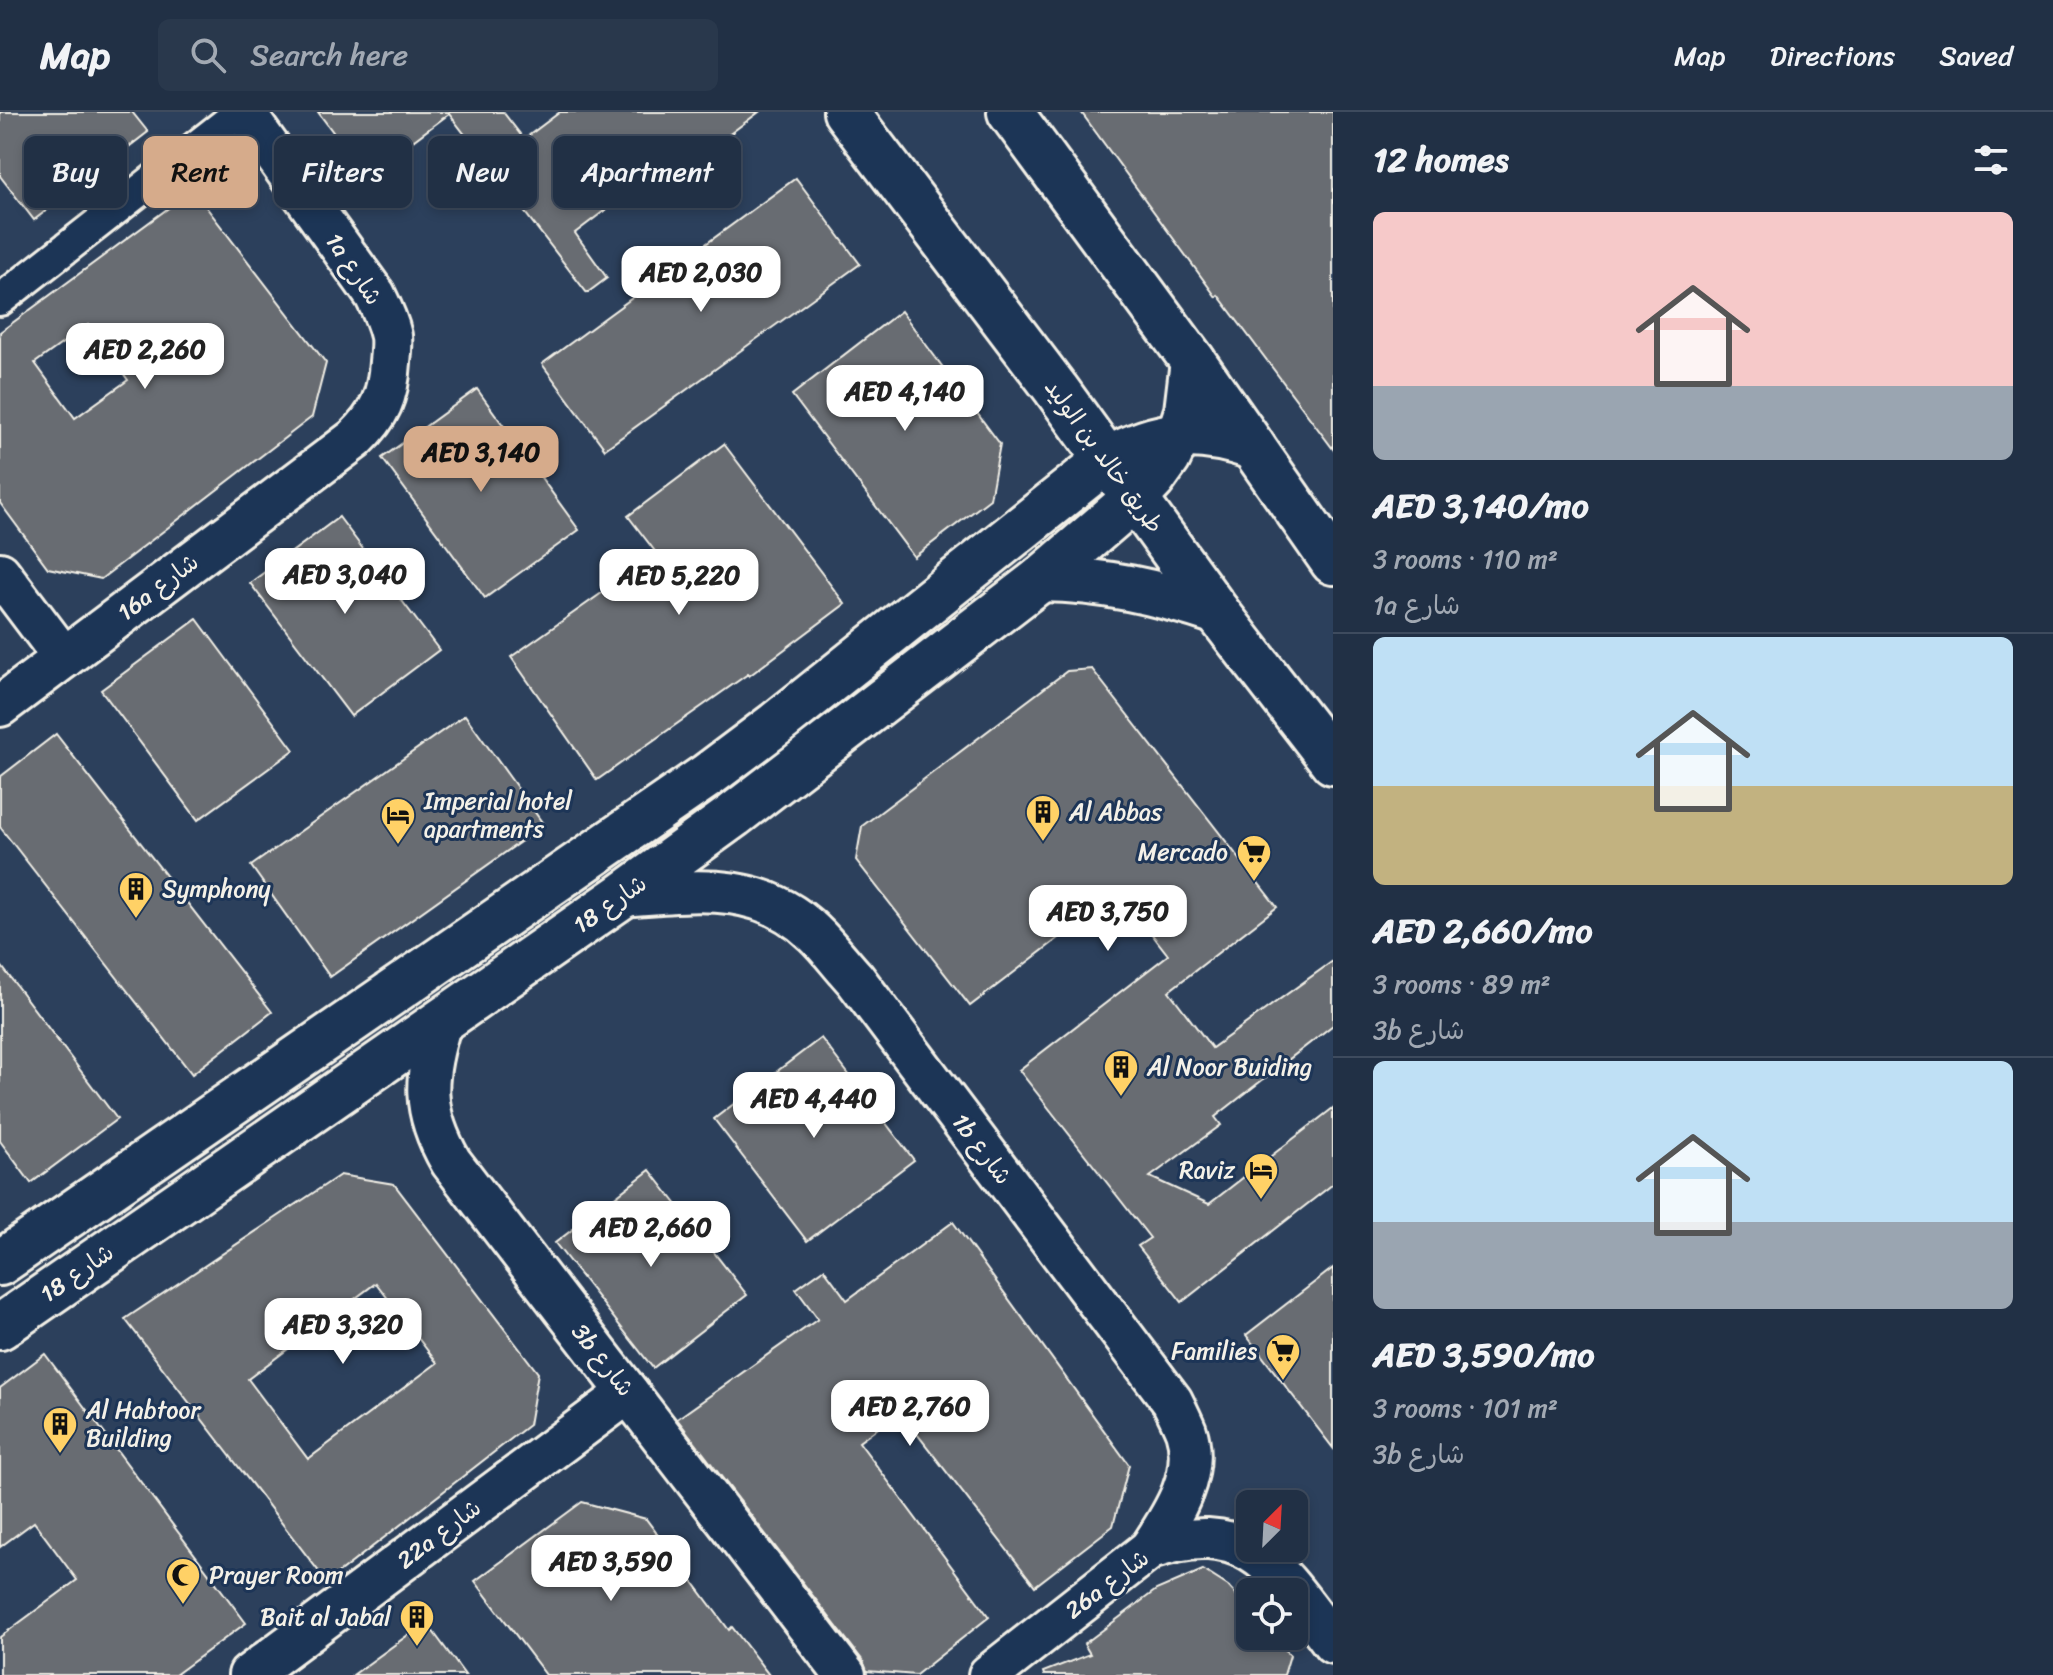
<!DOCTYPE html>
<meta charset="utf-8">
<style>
body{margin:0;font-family:Sriracha,"Playpen Sans Arabic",sans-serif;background:#29384c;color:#f1f3f6;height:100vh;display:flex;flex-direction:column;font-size:30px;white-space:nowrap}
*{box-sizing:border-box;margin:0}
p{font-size:26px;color:#a2a9b3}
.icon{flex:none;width:44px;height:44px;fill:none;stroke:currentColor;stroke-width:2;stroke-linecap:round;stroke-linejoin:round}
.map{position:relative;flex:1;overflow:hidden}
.sheet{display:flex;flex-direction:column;background:#213045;width:720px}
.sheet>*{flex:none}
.top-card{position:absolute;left:24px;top:24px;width:760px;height:72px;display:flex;gap:16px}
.needle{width:52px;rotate:24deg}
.fabs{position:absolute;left:1236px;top:1378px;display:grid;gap:16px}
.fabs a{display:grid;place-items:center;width:72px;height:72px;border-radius:12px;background:#213045;box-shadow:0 4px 12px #0003,0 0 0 2px #3e4b5e;font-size:40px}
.price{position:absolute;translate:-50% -68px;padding:0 18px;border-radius:16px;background:#fff;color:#222;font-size:26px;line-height:52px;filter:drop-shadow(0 2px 4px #0008)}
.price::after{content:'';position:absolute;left:50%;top:48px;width:24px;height:18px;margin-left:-12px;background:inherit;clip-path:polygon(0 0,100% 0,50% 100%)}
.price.active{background:#d6ab8b;color:#111}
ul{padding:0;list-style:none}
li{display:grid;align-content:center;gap:16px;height:424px;padding:0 40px}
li+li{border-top:2px solid #3e4b5e}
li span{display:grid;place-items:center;height:248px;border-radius:12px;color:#555}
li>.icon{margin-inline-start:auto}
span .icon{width:144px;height:144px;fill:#fffc;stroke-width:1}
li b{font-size:34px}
h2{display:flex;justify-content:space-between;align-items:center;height:96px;padding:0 40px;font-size:34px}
.chip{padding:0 28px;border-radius:12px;background:#213045;box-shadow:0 4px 12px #0003,0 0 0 2px #3e4b5e;font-size:28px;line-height:72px}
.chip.active{background:#d6ab8b;color:#111}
header{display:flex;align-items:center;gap:48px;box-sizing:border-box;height:112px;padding:0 40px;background:#213045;border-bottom:2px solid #3e4b5e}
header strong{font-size:38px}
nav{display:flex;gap:44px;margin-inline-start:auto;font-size:28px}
.search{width:560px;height:72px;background:#29384c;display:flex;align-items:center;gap:20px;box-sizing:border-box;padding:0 28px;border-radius:12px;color:#a2a9b3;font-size:30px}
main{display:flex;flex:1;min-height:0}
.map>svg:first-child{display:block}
</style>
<header>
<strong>Map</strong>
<div class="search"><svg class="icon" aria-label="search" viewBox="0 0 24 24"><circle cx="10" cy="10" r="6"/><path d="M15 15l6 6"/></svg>Search here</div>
<nav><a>Map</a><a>Directions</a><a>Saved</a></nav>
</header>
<main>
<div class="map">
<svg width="1333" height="1563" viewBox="0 0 1333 1563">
<rect width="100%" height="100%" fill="#2c405c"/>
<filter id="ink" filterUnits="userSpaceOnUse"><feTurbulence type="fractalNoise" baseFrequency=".0125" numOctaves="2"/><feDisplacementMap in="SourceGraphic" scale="16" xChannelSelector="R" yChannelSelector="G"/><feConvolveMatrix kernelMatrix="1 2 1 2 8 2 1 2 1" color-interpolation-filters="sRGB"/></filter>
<g filter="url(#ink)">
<g fill="#686c72" stroke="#f4f1e8" stroke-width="2" fill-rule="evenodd">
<polygon points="0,0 132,0 148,20 34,108 0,64"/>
<polygon points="318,0 503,0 524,27 560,0 759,0 703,42 694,31 575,121 607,166 587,181 449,2 366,64"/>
<polygon points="1081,0 1333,0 1333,337 1218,183 1216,185"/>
<polygon points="796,66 860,152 605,337 542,252"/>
<path d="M193 78 326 251 312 305 101 467 48 456 0 391V220ZM88 213 128 268 75 306 35 251Z"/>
<polygon points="901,199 1000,332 990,387 914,445 792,283"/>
<polygon points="477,277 579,418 485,486 382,346"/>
<polygon points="724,332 845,492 749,564 748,562 597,668 511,545 657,442 628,404"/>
<polygon points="339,405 439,538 351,604 250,471"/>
<polygon points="197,507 294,638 198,708 101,578"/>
<polygon points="1092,557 1277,795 1169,879 1212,936 1333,849 1333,913 1215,1005 1221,1013 1150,1065 1209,1092 1333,996 1333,1072 1182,1190 1138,1134 1150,1126 1019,958 1168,843 1119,780 970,894 856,748 862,714 1067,559"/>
<polygon points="465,603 544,713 330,865 251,754"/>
<polygon points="56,622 272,900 192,962 0,715 0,665"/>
<polygon points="0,852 117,1007 31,1071 0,1029"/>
<polygon points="821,926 914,1048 807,1129 714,1007"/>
<polygon points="650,1058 747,1183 653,1256 555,1131"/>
<path d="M340 1063 394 1072 538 1261 529 1313 327 1470 125 1207ZM376 1171 437 1251 308 1347 248 1267Z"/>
<polygon points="953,1110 1129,1353 1113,1414 1035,1474 900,1300 859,1330 989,1505 916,1563 867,1559 863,1549 677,1307 818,1207 796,1177 824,1157 847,1188"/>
<polygon points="1333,1156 1333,1336 1246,1223"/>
<polygon points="45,1242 246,1511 175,1563 0,1563 0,1525 77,1468 34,1410 0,1435 0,1276"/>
<polygon points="582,1390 646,1407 729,1518 732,1515 769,1563 546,1563 475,1469"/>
<polygon points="1203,1458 1228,1474 1250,1498 1250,1524 1274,1524 1290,1543 1284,1563 1044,1563 1043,1560 1090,1542 1084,1532 1156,1478"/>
<polygon points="426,1510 465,1563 353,1563"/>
</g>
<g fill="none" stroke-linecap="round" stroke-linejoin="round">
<g stroke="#f4f1e8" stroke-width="36">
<polyline id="pedestrian" points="0,188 240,0"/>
</g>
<g stroke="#f4f1e8" stroke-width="46">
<g id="minor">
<polyline points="0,461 64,546"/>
<path d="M0 594 355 327C380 303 388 284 390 250 391 241 392 232 391 224 388 210 382 197 375 183L244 0"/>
<path d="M622 784C691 779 759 767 814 821 829 835 841 852 855 867L1172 1289C1177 1299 1182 1309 1186 1319 1200 1362 1173 1402 1150 1437"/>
<path d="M441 910C424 966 421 998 451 1050L845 1563"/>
<polyline points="249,1563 628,1281"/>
<path d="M989 1563 1150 1437C1250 1403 1279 1460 1333 1531"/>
</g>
</g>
<g stroke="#f4f1e8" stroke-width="50">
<g id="tertiary">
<path d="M0 1151 708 663 776 612 1107 348C1160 319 1195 316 1253 335"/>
<polyline points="0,1215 622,784 734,703 1041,467 1136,385 1153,367 1168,346 1179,323 1187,299 1193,249"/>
</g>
</g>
<g stroke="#f4f1e8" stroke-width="50">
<g id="primary">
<polyline points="846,0 1056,277 1217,500 1333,650"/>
<polyline points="1010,0 1193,249 1333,450"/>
<path d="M1041 467C1104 468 1158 480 1217 500"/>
</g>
</g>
<use href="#pedestrian" stroke="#1d3557" stroke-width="30"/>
<use href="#minor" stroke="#1d3557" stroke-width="40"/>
<use href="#tertiary" stroke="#1d3557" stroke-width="44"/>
<use href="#primary" stroke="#1d3557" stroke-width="44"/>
</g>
</g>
<defs>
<g id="building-pin" transform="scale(1.8)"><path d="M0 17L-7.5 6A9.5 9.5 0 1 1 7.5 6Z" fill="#ffd166" stroke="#1d3557"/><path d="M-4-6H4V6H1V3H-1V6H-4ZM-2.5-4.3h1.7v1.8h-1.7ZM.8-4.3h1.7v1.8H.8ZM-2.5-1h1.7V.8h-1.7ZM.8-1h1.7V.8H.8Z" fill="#111"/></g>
<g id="hotel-pin" transform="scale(1.8)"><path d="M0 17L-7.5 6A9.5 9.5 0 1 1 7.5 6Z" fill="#ffd166" stroke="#1d3557"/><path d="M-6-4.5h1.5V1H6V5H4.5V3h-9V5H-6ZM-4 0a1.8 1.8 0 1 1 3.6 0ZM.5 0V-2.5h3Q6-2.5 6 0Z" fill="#111"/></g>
<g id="supermarket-pin" transform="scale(1.8)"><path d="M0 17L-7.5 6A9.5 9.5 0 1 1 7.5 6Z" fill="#ffd166" stroke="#1d3557"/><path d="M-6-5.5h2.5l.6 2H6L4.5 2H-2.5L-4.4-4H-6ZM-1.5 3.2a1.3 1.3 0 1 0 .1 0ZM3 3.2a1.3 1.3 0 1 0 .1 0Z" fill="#111"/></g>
<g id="mosque-pin" transform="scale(1.8)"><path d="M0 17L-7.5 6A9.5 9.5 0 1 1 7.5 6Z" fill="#ffd166" stroke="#1d3557"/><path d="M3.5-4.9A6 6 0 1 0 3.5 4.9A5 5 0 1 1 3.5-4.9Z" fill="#111"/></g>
</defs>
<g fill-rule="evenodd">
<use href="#building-pin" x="1043" y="700"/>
<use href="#hotel-pin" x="398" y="703"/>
<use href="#supermarket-pin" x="1254" y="740"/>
<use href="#building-pin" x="136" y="777"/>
<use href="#building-pin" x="1121" y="955"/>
<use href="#hotel-pin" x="1261" y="1058"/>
<use href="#supermarket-pin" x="1283" y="1239"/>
<use href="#building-pin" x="60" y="1312"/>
<use href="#mosque-pin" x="183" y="1463"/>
<use href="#building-pin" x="417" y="1505"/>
</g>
<g text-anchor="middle" stroke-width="6" stroke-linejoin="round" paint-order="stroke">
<g font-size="24" fill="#f4f1e8" stroke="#1d3557">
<text transform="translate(354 157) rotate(56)" y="8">1a شارع</text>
<text transform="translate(1104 344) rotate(54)" y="8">طريق خالد بن الوليد</text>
<text transform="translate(158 475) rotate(-37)" y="8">16a شارع</text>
<text transform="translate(610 792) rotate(-35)" y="8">شارع 18</text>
<text transform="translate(982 1037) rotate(53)" y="8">1b شارع</text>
<text transform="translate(77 1161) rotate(-35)" y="8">شارع 18</text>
<text transform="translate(603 1248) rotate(52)" y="8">3b شارع</text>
<text transform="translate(439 1422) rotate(-37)" y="8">22a شارع</text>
<text transform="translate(1107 1472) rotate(-37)" y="8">26a شارع</text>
</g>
<g font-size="24" fill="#f4f1e8" stroke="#1d3557" text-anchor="start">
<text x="424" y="697">Imperial hotel<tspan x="424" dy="28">apartments</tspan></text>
<text x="1069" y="708">Al Abbas</text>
<text x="1228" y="748" text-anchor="end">Mercado</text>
<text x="162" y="785">Symphony</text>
<text x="1147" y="963">Al Noor Buiding</text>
<text x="1235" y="1066" text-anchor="end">Raviz</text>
<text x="1257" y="1247" text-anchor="end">Families</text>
<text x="86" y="1306">Al Habtoor<tspan x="86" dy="28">Building</tspan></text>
<text x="209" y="1471">Prayer Room</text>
<text x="391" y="1513" text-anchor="end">Bait al Jabal</text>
</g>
</g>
</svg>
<div class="fabs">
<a><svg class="needle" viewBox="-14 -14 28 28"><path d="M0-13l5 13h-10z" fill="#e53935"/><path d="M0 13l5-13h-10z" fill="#a2a9b3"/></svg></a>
<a><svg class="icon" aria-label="locate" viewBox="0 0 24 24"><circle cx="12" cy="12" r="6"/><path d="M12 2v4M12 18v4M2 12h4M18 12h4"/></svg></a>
</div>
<b class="price" style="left:701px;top:202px">AED 2,030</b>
<b class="price" style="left:145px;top:279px">AED 2,260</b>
<b class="price" style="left:905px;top:321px">AED 4,140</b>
<b class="price active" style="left:481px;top:382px">AED 3,140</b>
<b class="price" style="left:345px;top:504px">AED 3,040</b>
<b class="price" style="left:679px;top:505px">AED 5,220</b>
<b class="price" style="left:1108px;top:841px">AED 3,750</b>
<b class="price" style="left:814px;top:1028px">AED 4,440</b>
<b class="price" style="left:651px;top:1157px">AED 2,660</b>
<b class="price" style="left:343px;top:1254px">AED 3,320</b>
<b class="price" style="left:910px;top:1336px">AED 2,760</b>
<b class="price" style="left:611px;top:1491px">AED 3,590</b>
<div class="top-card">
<a class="chip">Buy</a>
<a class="chip active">Rent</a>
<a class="chip">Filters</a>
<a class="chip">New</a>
<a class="chip">Apartment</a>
</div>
</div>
<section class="sheet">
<h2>12 homes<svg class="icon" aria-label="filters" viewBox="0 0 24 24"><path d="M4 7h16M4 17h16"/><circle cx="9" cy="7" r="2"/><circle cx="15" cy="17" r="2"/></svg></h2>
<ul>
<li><span style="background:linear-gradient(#f6c9c9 70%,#9aa5b1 0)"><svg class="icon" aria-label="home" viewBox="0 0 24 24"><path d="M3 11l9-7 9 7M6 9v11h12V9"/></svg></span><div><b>AED 3,140/mo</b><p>3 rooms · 110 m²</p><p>1a شارع</p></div></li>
<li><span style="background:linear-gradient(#bfe0f5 60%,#c2b280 0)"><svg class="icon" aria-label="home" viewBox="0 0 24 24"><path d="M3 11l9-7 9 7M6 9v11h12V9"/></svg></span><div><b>AED 2,660/mo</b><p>3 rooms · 89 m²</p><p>3b شارع</p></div></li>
<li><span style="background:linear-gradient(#bfe0f5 65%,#9aa5b1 0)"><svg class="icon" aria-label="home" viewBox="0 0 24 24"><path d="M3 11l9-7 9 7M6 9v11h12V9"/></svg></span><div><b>AED 3,590/mo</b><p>3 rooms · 101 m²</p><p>3b شارع</p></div></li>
</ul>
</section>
</main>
